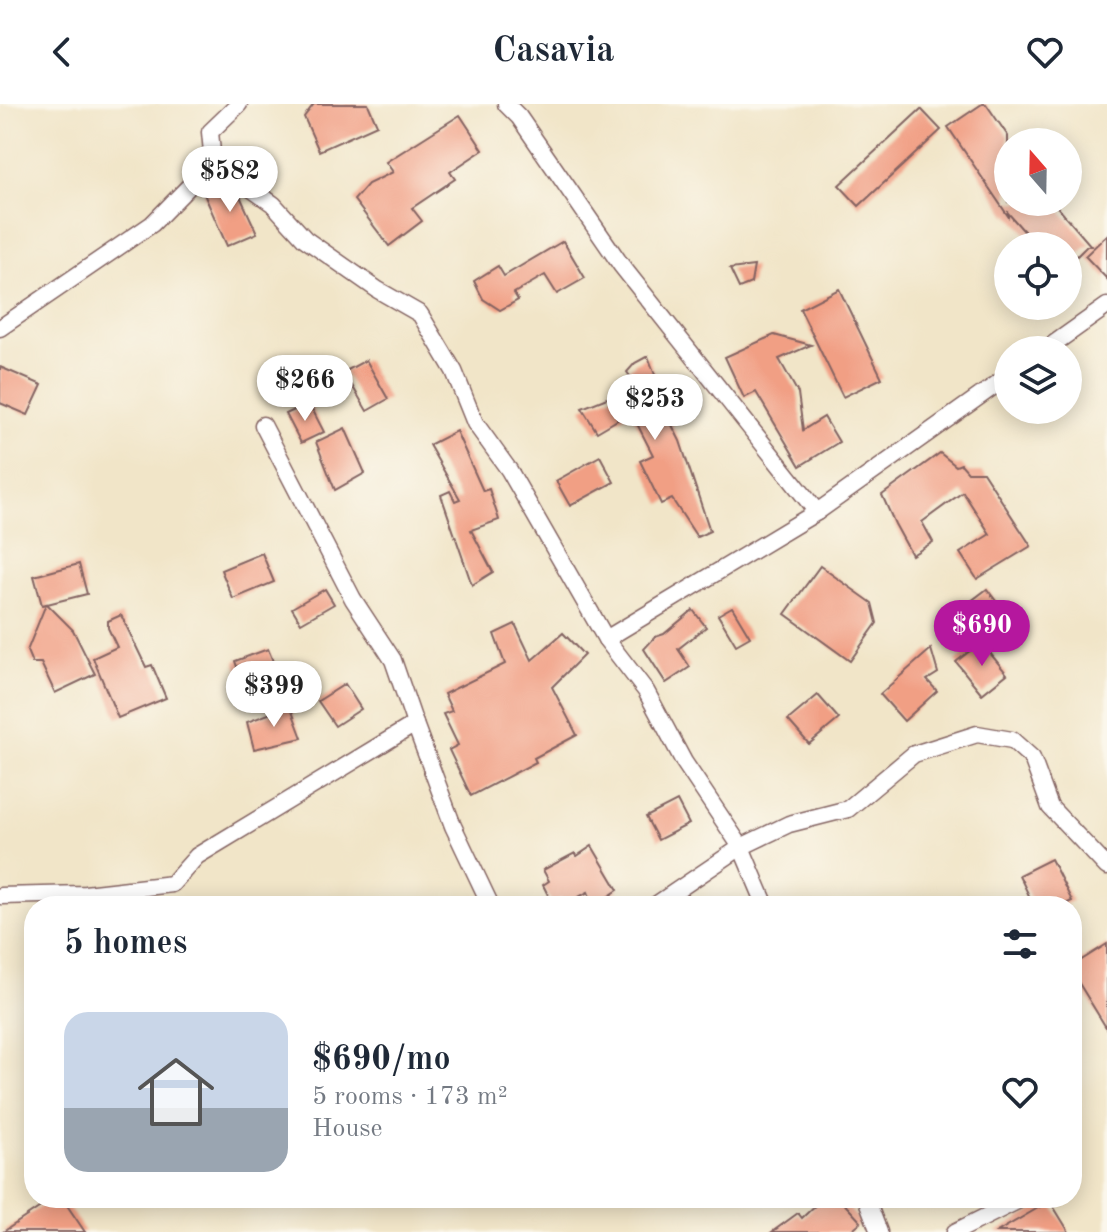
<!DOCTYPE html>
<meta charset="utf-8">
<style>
body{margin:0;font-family:"Old Standard TT",serif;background:#f6f6f7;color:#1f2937;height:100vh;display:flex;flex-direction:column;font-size:30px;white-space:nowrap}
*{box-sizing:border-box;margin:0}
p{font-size:26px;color:#747a83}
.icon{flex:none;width:44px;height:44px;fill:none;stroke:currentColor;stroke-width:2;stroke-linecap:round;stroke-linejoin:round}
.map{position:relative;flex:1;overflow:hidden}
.side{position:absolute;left:24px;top:792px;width:1058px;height:312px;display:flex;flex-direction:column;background:#fff;border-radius:32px;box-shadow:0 4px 20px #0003}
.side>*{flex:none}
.needle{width:52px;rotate:340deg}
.fabs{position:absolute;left:994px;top:24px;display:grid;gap:16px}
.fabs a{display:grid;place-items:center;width:88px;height:88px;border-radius:50%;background:#fff;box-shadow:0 4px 20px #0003;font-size:40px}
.price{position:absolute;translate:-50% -68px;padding:0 18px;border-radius:28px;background:#fff;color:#222;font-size:26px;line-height:52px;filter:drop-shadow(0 2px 4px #0008)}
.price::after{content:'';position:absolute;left:50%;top:48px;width:24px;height:18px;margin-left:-12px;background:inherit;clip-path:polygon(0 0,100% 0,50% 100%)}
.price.current{background:#b5179e;color:#fff}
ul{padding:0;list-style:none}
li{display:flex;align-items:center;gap:24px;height:200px;padding:0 40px}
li+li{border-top:2px solid #e0e1e3}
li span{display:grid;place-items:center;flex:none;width:224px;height:160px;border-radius:24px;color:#555}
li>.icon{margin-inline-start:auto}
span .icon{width:96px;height:96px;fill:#fffc;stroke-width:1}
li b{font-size:34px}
h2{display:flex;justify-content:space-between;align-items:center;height:96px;padding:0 40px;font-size:34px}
header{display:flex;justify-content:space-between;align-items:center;height:104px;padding:0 40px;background:#fff;font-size:36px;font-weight:800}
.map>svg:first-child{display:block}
</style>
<header><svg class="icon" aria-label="back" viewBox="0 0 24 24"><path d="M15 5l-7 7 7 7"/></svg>Casavia<svg class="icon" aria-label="heart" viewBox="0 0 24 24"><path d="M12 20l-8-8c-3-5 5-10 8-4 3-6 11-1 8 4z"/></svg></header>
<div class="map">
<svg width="1107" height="1128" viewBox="0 0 1107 1128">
<rect width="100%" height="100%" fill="#fbf7ec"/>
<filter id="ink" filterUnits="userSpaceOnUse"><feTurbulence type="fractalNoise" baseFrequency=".0125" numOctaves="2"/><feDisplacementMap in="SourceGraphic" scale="16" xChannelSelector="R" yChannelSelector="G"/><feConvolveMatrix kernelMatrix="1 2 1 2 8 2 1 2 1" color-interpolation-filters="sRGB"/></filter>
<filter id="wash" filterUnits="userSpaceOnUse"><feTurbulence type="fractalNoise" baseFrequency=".006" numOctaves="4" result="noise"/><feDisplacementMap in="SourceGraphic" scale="32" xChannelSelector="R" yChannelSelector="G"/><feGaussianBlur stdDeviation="1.8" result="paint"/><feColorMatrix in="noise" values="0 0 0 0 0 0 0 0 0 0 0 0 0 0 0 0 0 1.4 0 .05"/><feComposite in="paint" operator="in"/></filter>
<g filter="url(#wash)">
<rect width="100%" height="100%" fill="#f1e5c8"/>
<g id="blocks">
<g fill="#f19f84">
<polygon points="314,0 368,0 377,21 319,47 304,13"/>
<polygon points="982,0 986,0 1008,32 1008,98 1053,98 1091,142 1087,142 1068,161 1068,142 1037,142 1008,109 1008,112 948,23"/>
<polygon points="921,5 941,26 859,102 839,81"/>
<polygon points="460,11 483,46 450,68 455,75 412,104 422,117 389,142 354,96 368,80 393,68 386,58"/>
<polygon points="226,80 239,90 257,129 227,142 204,90"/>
<polygon points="1107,131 1107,175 1085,152"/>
<polygon points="563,137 585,174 557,190 545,171 514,189 518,196 500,206 483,195 474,177 498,162 504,172"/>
<polygon points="754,162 751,179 739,184 730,165"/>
<polygon points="839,185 882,274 843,293 800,205"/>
<polygon points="774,231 811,241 779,255 798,289 803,326 824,313 839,338 800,362 756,288 744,294 725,253"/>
<polygon points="648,252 662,290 658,293 680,337 710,427 697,433 672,395 661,400 640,357 653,351 631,308 597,328 582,304 637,282 627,268 635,259"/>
<polygon points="366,256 388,295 367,307 344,268"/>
<polygon points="0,263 42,281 28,311 0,299"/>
<polygon points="309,299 324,328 301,339 286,310"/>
<polygon points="345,324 365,369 335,386 316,338"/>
<polygon points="456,327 483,387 489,385 499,416 471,426 493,468 472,481 441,391 450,387 455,397 460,395 429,341"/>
<polygon points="940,349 956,362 961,360 968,368 983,368 1031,442 977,475 960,449 990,430 963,388 922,418 933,438 912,451 895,420 882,391"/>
<polygon points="600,352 614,378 570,402 556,377"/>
<polygon points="262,449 274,478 233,495 221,466"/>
<polygon points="79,460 87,490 47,500 73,526 95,570 55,589 41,559 32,559 27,547 46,500 42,501 34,472"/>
<polygon points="820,462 872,499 877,519 850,557 785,510"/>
<polygon points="325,485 334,500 301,519 292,504"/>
<polygon points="987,485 1011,517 986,536 962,504"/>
<polygon points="732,503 750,533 736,541 718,511"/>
<polygon points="693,506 706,523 678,545 690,563 666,579 644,545 655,533 664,530"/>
<polygon points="121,511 146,563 152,561 166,594 118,614 93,554 117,543 108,524 108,517"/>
<polygon points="515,520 532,556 563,529 584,551 552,583 577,631 534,654 536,658 471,692 449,646 458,641 443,610 452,607 444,590 505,560 494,530"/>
<polygon points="981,538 1007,570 982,590 956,558"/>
<polygon points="268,545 277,567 243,580 235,557"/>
<polygon points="931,545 938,569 927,576 937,587 904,617 880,590"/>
<polygon points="345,580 361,605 335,622 318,597"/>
<polygon points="818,591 839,615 809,640 788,616"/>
<polygon points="290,602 302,634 254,645 247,618"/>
<polygon points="677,697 689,720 658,736 646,713"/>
<polygon points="592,742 618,786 594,802 588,788 564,801 561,794 552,799 543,781 549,777 543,766 575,749 577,752"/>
<polygon points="1051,755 1072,797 1061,802 1034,802 1019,771"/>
<polygon points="1107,840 1107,925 1072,868 1072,862"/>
<polygon points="54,1094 62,1094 85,1128 3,1128"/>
<polygon points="823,1094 839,1094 861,1118 849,1128 772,1128 798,1109 802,1114"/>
<polygon points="1050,1097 1069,1128 997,1128"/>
</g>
</g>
</g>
<g filter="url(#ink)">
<use href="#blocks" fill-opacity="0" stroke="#846462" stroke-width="2"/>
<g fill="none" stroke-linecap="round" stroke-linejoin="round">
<g stroke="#846462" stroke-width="19">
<g id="minor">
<polyline points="239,0 210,28 213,58 273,100 305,135 378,186 420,210 454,267 475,319 509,366 606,535 646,587 684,658 741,743 766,802"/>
<polyline points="506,0 519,13 621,161 817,408"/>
<polyline points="0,224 152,120 213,58"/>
<polyline points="1045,246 1107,202"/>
<polyline points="263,321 353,495 393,556 415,620"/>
<polyline points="606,535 817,408 1008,272"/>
<polyline points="0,792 85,790 172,780 197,752 415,620 453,722 491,802"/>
<polyline points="654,802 741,743 789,720 848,705 914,650 977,630 1012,636 1032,654 1050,703 1107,763"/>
<polyline points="866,1094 879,1128"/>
<polyline points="955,1128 1023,1094"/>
</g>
</g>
<use href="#minor" stroke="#fff" stroke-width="16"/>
</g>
</g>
</svg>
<div class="fabs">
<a><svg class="needle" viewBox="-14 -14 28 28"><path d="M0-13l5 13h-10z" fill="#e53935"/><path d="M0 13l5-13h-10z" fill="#747a83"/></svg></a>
<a><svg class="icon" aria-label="locate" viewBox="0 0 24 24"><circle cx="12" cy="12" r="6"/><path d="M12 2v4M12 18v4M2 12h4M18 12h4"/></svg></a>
<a><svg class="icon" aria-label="layers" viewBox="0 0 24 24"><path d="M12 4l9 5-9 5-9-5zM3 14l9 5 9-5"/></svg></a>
</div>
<b class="price" style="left:230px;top:110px">$582</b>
<b class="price" style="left:305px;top:319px">$266</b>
<b class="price" style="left:655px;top:338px">$253</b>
<b class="price current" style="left:982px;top:564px">$690</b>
<b class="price" style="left:274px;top:625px">$399</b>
<section class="side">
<h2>5 homes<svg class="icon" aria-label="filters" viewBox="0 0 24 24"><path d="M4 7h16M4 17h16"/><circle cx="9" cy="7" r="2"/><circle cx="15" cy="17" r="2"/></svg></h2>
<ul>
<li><span style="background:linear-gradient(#c9d6e8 60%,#9aa5b1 0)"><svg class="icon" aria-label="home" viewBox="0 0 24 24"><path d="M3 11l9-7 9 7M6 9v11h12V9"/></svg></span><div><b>$690/mo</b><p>5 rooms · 173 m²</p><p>House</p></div><svg class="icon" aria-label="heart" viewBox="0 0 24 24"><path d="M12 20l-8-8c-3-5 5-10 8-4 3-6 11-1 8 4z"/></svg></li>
</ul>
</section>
</div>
